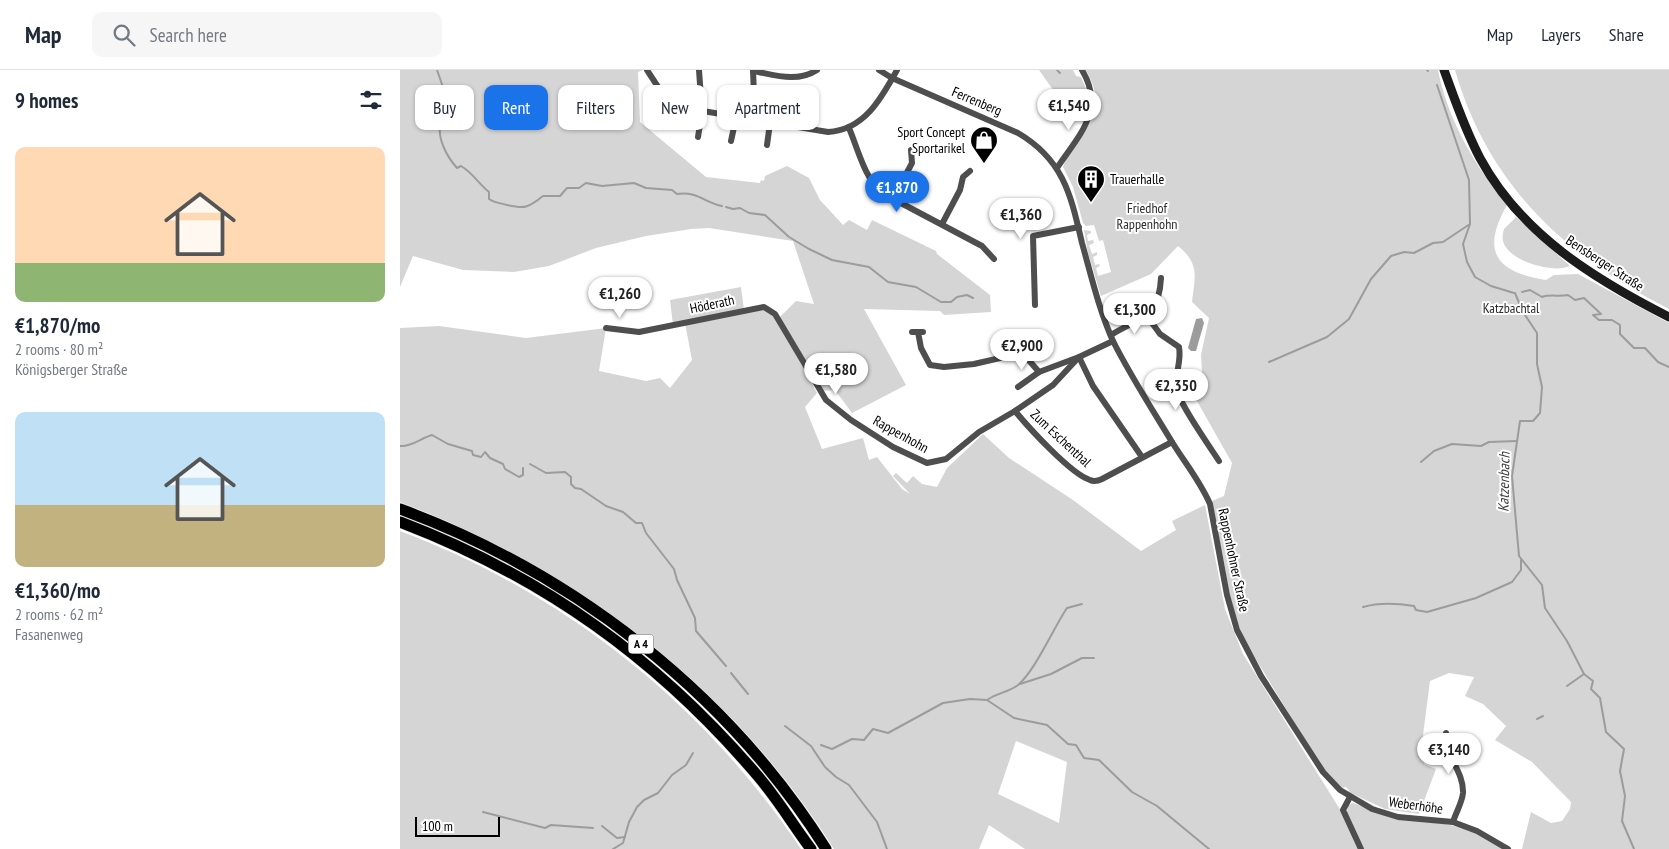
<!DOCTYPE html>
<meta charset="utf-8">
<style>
body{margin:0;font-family:"PT Sans Narrow",sans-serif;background:#f6f6f7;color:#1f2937;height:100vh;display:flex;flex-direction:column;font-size:19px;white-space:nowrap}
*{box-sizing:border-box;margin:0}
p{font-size:16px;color:#747a83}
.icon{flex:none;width:28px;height:28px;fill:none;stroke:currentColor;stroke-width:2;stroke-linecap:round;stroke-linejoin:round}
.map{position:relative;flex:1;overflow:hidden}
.panel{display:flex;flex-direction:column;background:#fff;width:400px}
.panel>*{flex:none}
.top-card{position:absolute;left:15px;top:15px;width:475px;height:45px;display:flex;gap:10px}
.scale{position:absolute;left:15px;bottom:12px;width:85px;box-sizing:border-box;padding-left:5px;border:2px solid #000;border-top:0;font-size:14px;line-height:18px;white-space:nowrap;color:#000;-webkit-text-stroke:4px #fff;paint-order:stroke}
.price{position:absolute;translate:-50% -42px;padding:0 11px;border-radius:18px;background:#fff;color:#222;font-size:16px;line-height:32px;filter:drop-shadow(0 1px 2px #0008)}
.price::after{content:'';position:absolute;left:50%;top:30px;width:15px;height:11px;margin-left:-8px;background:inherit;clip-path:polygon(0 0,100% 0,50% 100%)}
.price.current{background:#1a73e8;color:#fff}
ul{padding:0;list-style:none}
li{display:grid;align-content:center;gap:10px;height:265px;padding:0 15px}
li span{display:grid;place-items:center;height:155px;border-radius:10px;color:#555}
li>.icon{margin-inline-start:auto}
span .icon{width:90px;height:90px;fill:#fffc;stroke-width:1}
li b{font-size:21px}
h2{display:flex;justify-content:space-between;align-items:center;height:60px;padding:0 15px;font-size:21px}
.chip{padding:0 18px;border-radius:10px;background:#fff;box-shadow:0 1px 4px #0004;font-size:18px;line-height:45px}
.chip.current{background:#1a73e8;color:#fff}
header{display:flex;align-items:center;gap:30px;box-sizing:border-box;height:70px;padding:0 25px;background:#fff;border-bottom:1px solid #e0e1e3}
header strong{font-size:24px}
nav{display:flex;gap:28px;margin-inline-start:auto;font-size:18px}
.search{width:350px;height:45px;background:#f6f6f7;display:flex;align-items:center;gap:12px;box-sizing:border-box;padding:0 18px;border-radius:10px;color:#747a83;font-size:19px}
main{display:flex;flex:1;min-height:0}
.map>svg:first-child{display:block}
</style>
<header>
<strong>Map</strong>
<div class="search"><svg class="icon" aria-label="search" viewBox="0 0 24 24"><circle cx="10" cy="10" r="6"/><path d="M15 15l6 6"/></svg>Search here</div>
<nav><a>Map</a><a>Layers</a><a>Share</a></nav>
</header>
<main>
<section class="panel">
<h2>9 homes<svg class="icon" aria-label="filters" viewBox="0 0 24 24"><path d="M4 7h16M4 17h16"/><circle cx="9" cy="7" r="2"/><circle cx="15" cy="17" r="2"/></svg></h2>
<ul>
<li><span style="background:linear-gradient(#ffd9b3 75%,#8fb573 0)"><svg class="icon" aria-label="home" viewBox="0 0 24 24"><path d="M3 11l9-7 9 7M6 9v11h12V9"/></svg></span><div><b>€1,870/mo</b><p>2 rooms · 80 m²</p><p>Königsberger Straße</p></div></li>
<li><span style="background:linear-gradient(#bfe0f5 60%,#c2b280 0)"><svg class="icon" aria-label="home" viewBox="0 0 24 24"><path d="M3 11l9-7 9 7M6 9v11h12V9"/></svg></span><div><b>€1,360/mo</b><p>2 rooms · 62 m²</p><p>Fasanenweg</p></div></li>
</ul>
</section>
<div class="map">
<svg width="1269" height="779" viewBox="0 0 1269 779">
<rect width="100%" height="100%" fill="#fff"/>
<g fill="#d5d5d5" fill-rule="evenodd">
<path d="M0 0H243L238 2 240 52 306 107 360 113 361 110 364 111 365 106 387 96 409 108 420 130 443 155 449 150 467 160 472 150 536 181 537 184 590 225 591 242 544 245 540 241 464 239 506 315 452 343 435 320 421 321 401 293 417 323 405 337 422 379 463 368 469 390 477 387 502 419 510 424 493 406 496 403 507 413 513 406 522 414 537 417 547 398 583 364 609 388 673 430 741 481 776 460 772 451 805 435 825 539 843 584 941 741 959 779H625L589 755 579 779H434C332 617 177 500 0 432V258L39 256 126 268 206 258 199 301 246 311 260 308 270 318 292 290 285 253 273 255 270 230 341 217 344 240 364 237 378 249 396 231 414 234 393 171 309 158 291 159 246 166 196 178 149 196 114 202 63 200 13 186 0 217ZM616 671 667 692 659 753 598 724Z"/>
<polygon points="639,0 673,0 676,6 681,7 688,23 689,35 661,31"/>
<path d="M686 0H1038C1047 48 1076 98 1107 135 1081 181 1095 202 1146 210L1154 205 1178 204 1269 253V779H1122L1131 742 1151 753 1162 751 1170 739 1171 732 1132 692 1095 670 1106 656 1083 634 1065 626 1074 607 1049 603 1030 611 1022 673 1029 674 1024 694 1036 699 1019 744 985 739 951 723 978 738 1007 745 971 737 943 719 950 722 946 717 942 718 924 701 846 573 837 552 830 525 812 431 824 426 832 393 793 324 802 302 801 285 809 248 792 232C795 206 800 194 778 176L751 204 701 226 688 183 684 160 691 161V163L687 165 688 171 693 170 694 173 689 175 692 184 697 182V185L693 187 695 195 699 194 700 196 696 198 698 206 711 202 703 170 699 171 694 155 686 156 683 153 673 117 663 97C677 55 714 52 686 0Z"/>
<path d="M1055 0H1269V239C1165 186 1088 115 1055 0Z"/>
<path d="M1116 147 1170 196C1153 204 1108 191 1103 171 1102 168 1103 162 1104 159Z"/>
<path d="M0 461C163 522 304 634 401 779H0Z"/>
<polygon points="953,733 997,749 1045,754 1077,761 1108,779 964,779 947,742 948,735"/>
</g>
<polygon fill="#9c9c9c" points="802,248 804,253 796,281 791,281 788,278 796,249"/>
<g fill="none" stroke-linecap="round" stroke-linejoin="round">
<g stroke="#9c9c9c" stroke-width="2">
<path d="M37 0 44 20 48 22C49 34 45 40 41 52 36 67 47 87 57 98L61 96C73 103 78 113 89 122V129C95 133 100 133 107 135 125 139 128 138 143 126H160L167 118H179L186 113 202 116 234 113 246 118 272 120 277 124C298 121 305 133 322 136"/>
<polyline points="657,0 660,3"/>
<polyline points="1027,0 1028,1"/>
<polyline points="1037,15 1069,110 1070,154 1063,174 1067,192 1075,207 1091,216 1114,223"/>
<polyline points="326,137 333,139 340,138 349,143 365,145 389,167 409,179 432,190 469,197 488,212 516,217 541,232 551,232 557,227 567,225 573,228"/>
<path d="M1122 222 1130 220 1142 227C1150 224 1159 227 1168 225L1175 230 1184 228 1201 244 1193 245 1199 250H1212L1220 255V264L1234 278H1245L1258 292 1269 297"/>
<polyline points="1115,223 1123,242 1137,263 1137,294 1142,317 1140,343 1133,351 1120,351 1112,406 1119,486 1142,515 1145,538 1167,571 1184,604 1193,611 1191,619 1200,628 1206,662 1224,679 1220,701 1225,726 1222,751 1234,779"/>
<polyline points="869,292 927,267 949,249 971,209 991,186 1004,182 1014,183 1033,173 1043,172 1070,154"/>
<path d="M0 376C12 377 21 368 32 365L48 374 72 381 73 385 81 387 85 382 90 388 103 394 105 399 119 407 123 405V398"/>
<polyline points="1021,392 1034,381 1052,374 1081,376 1089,372 1117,371"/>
<polyline points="130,394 146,403 165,402 171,407 171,414 175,418 181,419 206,436 223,442 236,453 242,453 246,463 274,499 277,510 295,548 296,561 326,596"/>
<path d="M963 537C980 532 996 533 1014 536L1016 540 1027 542 1076 528 1112 512 1121 500V490"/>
<polyline points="331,603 348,624"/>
<polyline points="620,614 651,604 682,588 694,588"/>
<polyline points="1167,616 1184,604"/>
<path d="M587 630C597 623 609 622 618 615 635 601 654 557 667 538L682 534"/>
<polyline points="1137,649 1143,646"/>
<polyline points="385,656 411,676 425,697 436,707 449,715 477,752 487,779"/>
<polyline points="421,675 432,679 452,669 464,670 473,659 488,663 543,633 570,629 587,630 614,648 647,655 668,674 676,675 684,688 699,690 732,722 757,736 809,779"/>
<polyline points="83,742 145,758 151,755 193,758"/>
<polyline points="202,756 217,768 225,767"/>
<polyline points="213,779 223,773 229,752 237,737 244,730 258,723 272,705 286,695 293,683"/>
</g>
<g stroke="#dbdbdb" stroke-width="12">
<g id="highway">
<path d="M0 439C173 503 327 622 426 779"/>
<path d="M0 452C144 507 258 589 357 705 377 728 393 755 411 779"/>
</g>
</g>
<g stroke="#4e4e4e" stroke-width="6">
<path d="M247 0 262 23 291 39 428 62C464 60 481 29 497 0"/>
<polyline points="353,0 355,51"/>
<path d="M479 0 492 8 618 63C664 90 671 126 682 173 691 205 699 240 713 271 730 305 752 339 772 372 785 393 800 411 810 434L827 525 837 560 861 606 923 702 940 720 972 739 998 747 1053 752 1077 761 1108 779"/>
<path d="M353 1C375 5 397 13 417 0"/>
<path d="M449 58C458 79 464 107 482 123L582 176 594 189"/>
<polyline points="298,67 302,42 299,0"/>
<polyline points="331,71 336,48"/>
<polyline points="367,75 370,53"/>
<path d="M657 98C679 65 706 40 682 0"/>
<polyline points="493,129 512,93 511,80 522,78"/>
<polyline points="542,154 560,120 563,107 570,101"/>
<polyline points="635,235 633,166 679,157"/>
<path d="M747 246 760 264 779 277C782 292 774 304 777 319 778 332 810 377 819 391"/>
<polyline points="206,258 239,262 364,237 375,244 378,249 426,330 451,350 493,377 527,393 546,389 579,362 615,341 653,315 679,287 713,271"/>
<polyline points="512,262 523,262"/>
<polyline points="518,262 521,278 530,295 544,297 574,294 618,284 626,287 639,302"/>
<path d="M711 265C740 247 759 249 761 208"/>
<polyline points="618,317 639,302 679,287 693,316 742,387"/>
<path d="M615 341C629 358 671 404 690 410 694 412 698 411 702 409L772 372"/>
<path d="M1046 663C1043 685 1064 700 1063 723 1062 733 1056 742 1053 752"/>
<polyline points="950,727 943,740 961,779"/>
</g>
<path stroke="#1b1b1b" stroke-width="9" d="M1044 0C1055 30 1065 60 1080 88 1121 164 1194 209 1269 247"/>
<use href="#highway" stroke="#000" stroke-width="11"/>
</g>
<defs>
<g id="shop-pin" transform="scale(1.4375)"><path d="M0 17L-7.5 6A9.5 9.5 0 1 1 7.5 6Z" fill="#000" stroke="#fff"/><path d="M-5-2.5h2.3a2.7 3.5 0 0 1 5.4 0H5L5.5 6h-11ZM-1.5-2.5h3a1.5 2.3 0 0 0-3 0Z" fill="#fff"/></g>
<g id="building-pin" transform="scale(1.4375)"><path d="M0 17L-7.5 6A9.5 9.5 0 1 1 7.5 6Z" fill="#000" stroke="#fff"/><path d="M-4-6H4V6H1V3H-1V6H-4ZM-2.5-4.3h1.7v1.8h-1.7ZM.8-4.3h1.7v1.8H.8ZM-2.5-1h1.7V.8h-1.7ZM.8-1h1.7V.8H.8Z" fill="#fff"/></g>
</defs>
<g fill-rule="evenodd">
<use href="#shop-pin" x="584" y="70"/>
<use href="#building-pin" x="691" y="109"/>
</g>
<g text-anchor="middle" stroke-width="4" stroke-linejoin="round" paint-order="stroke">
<rect fill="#fff" stroke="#4c4c4c" stroke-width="1" x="228.5" y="564.5" width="25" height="19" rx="4"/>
<g font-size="12" font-weight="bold" fill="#000">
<text x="241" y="578">A 4</text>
</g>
<g font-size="14" fill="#000" stroke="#fff">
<text transform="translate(577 31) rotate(23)" y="5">Ferrenberg</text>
<text transform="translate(1205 193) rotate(33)" y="5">Bensberger Straße</text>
<text transform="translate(312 234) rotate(-12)" y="5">Höderath</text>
<text transform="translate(501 364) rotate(29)" y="5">Rappenhohn</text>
<text transform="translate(661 368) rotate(43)" y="5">Zum Eschenthal</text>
<text transform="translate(834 490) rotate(78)" y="5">Rappenhohner Straße</text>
<text transform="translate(1016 735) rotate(8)" y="5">Weberhöhe</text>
</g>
<g font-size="14" fill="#000" stroke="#fff" text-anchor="end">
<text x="565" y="67">Sport Concept<tspan x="565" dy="16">Sportarikel</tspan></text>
<text x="710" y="114" text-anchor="start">Trauerhalle</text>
</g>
<g font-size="14" fill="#2c2c2c" stroke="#fff">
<text x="747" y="143">Friedhof<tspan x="747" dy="16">Rappenhohn</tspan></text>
<text x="1111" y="243">Katzbachtal</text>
</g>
<g font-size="15" font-style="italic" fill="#3d3d3d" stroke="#fff">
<text transform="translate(1104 412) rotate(-89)" y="5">Katzenbach</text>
</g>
</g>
</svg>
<div class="scale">100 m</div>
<b class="price" style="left:669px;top:61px">€1,540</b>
<b class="price current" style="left:497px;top:143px">€1,870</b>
<b class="price" style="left:621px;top:170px">€1,360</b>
<b class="price" style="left:220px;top:249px">€1,260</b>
<b class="price" style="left:735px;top:265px">€1,300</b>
<b class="price" style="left:622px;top:301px">€2,900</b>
<b class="price" style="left:436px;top:325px">€1,580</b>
<b class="price" style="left:776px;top:341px">€2,350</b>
<b class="price" style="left:1049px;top:705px">€3,140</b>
<div class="top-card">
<a class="chip">Buy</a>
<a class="chip current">Rent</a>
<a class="chip">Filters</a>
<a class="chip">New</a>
<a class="chip">Apartment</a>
</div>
</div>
</main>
